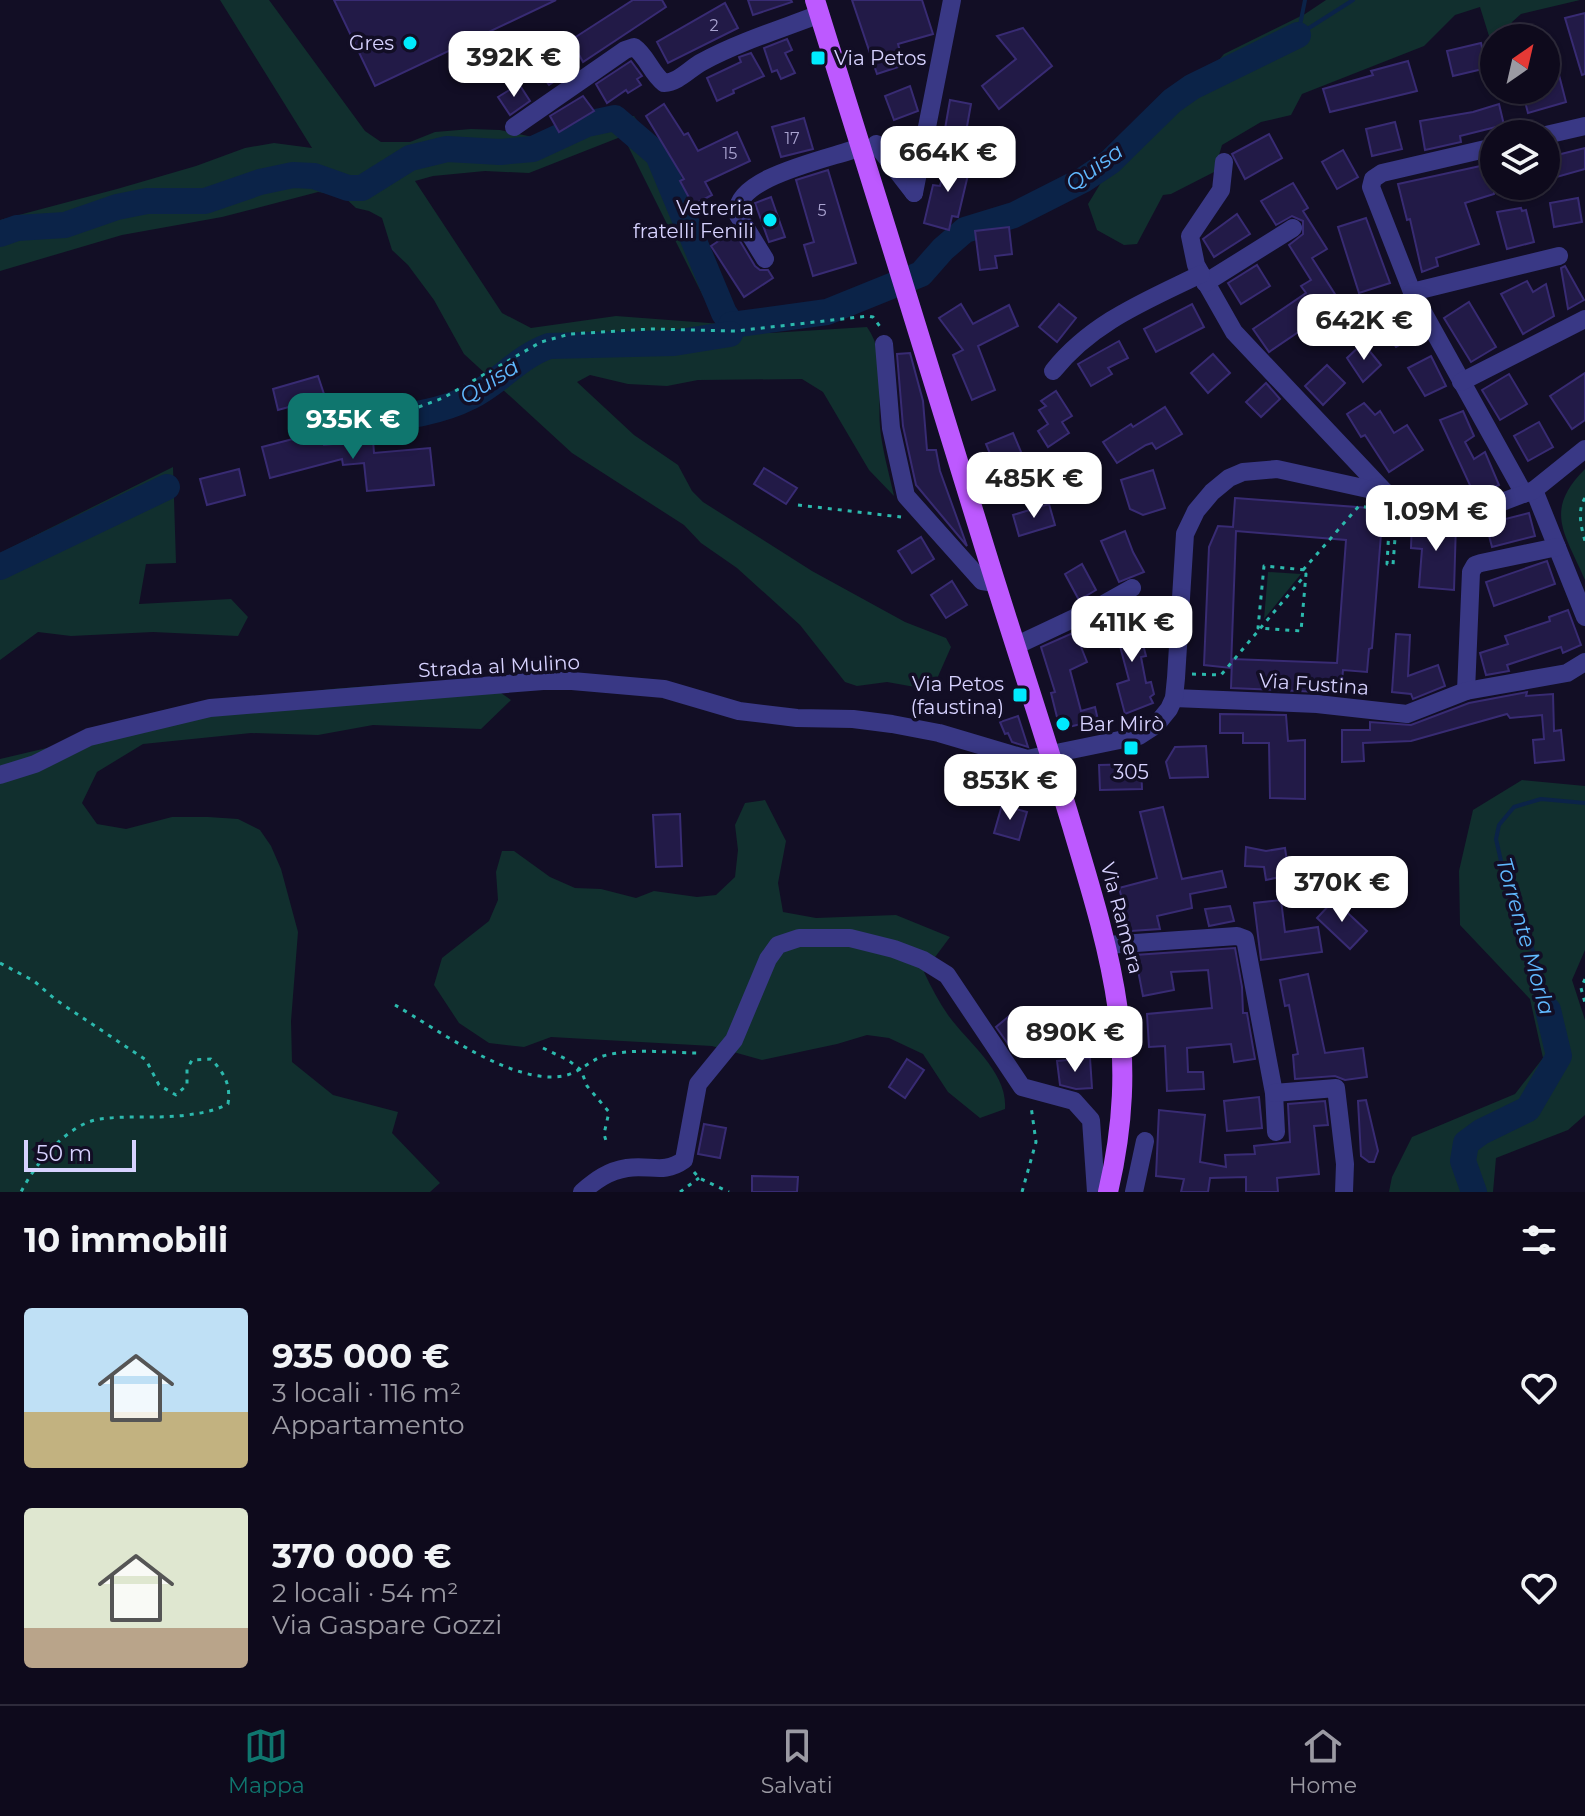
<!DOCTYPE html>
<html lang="it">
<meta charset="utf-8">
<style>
body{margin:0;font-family:Montserrat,sans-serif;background:#1c1829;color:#f1f3f6;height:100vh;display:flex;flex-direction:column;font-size:30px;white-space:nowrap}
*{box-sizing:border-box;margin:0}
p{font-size:26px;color:#9b9aa3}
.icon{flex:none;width:44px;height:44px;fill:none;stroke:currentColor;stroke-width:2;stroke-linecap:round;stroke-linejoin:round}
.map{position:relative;height:1192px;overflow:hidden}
.panel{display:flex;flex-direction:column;background:#0e0a1c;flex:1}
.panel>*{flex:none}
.needle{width:52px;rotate:34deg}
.buttons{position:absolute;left:1480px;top:24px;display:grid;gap:16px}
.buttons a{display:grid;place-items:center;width:80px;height:80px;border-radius:50%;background:#0e0a1c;box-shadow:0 2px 6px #0004,0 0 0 2px #2e2b3b;font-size:40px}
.scale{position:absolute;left:24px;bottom:20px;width:112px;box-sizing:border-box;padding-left:8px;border:4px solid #d7d2ff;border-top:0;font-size:22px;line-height:28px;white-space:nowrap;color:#d7d2ff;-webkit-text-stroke:6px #120e25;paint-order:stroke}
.price{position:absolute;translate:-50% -68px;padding:0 18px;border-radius:16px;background:#fff;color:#222;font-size:26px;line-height:52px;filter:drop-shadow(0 2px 4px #0008)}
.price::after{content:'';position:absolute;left:50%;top:48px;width:24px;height:18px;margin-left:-12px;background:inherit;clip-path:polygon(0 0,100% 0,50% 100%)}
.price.active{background:#0f766e;color:#fff}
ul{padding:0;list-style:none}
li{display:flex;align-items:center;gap:24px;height:200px;padding:0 24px}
li span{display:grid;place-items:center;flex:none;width:224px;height:160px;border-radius:8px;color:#555}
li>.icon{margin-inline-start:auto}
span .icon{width:96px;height:96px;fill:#fffc;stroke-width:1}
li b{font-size:34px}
h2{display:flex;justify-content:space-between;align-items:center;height:96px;padding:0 24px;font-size:34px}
.dock{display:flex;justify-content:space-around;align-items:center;height:112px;border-top:2px solid #2e2b3b;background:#0e0a1c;font-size:22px;color:#9b9aa3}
.dock a{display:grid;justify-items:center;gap:4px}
.dock .active{color:#0f766e}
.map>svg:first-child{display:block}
</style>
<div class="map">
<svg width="1585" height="1192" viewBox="0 0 1585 1192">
<rect width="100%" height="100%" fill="#120e25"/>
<g fill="#112f2e" fill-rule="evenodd">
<path d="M220 0H269L365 131 381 142H410L435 132 471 129 500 130 547 140 607 115 634 116 667 166 726 312 734 318 770 333 867 327C888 357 877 393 880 427 882 449 889 473 894 496L869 470 823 392 802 379 698 380 667 386 628 384 590 375 577 382 634 435 678 465 692 491 703 502 812 571 905 622 946 638 951 647 932 690 887 682 857 686 845 682 800 625 737 568 701 543 684 525 572 453 464 354 434 300 408 265 392 250 382 218 369 211 356 208 343 196 318 192 222 217 122 235 0 271V220L117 189 196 166 245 148 274 143 312 148ZM623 136 703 296 722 324 616 316 531 328 502 313 415 181 433 176 485 171 529 173Z"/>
<polygon points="1326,0 1580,0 1521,14 1512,22 1507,38 1494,38 1494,52 1480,7 1455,15 1424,46 1302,94 1291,115 1261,122 1222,145 1214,172 1171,194 1163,195 1137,244 1124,245 1097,230 1088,204 1116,158 1164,125 1224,54 1305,14"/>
<polygon points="173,467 176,563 146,564 139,604 231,599 248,617 238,636 153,632 71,636 38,632 0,660 0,553"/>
<path d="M1585 469V580C1565 533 1543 511 1585 469Z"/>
<polygon points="1268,572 1301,574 1264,619"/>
<polygon points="423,682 491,686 511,700 481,729 373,725 318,735 251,733 143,744 97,772 82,803 97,824 126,829 172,817 208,817 238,819 260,830 271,846 281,869 298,932 291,1021 292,1062 333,1095 398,1112 392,1133 440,1183 430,1192 0,1192 0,759 263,697 331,689"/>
<polygon points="1522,780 1585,786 1585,950 1572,980 1585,1020 1585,1115 1568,1130 1496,1158 1493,1192 1389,1192 1392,1177 1412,1137 1515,1094 1543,1058 1530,999 1460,925 1459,871 1473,810"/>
<path d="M765 800 786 841 778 883 783 912 816 918 896 915 950 937 924 972C931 987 939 1002 948 1015 968 1043 1008 1072 1005 1109L980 1118 948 1092 923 1054 889 1038 867 1035 837 1044 762 1060 712 1046 551 1037 524 1047 489 1043 459 1023 434 985 442 958 489 921 498 900 496 872 502 851H514L550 877 575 888 601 889 636 898 654 891 697 897 716 895 735 877 738 850 735 825 745 803Z"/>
</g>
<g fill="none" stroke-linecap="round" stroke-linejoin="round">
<g stroke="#0b2348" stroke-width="4">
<polyline points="1298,35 1353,0"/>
<polyline points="1298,35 1305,0"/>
<polyline points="1548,1010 1538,965 1501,861 1496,839 1499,825 1514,807 1541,799 1585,803"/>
</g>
<g stroke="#0b2348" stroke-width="26">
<polyline points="0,234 17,228 65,225 117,207 147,201 205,201 260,182 293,175 314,176 348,188 362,188 410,158 447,149 500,152 533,149 587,124 615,118 658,155 724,313 731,323"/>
<polyline points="731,325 827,312 921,274 943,249 965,230 1014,215 1083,180 1110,162 1172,101 1192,87 1298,35"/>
<path d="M342 425C384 418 431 417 470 397 499 383 518 357 549 346L674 343 730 334"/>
<polyline points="0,567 167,487"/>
<polyline points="1474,1192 1463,1161 1466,1143 1481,1132 1528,1109 1559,1056 1548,1010"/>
</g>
</g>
<g fill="#221a47" stroke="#382b73" stroke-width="2">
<polygon points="334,0 556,0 375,86"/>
<polygon points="633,0 662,0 666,7 583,62 571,40"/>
<polygon points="748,0 791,0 792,2 753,15"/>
<polygon points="852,0 922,0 933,34 898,44 904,65 877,74"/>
<polygon points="725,3 738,28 668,63 657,42"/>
<polygon points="1585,13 1585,74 1582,75 1565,18"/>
<polygon points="1023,28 1052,66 999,109 982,86 1016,59 997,36"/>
<polygon points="787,39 792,50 785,53 795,73 781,79 777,70 772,72 764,48"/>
<polygon points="1481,43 1487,68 1453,76 1447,51"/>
<polygon points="751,53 764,76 733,90 734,93 717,101 707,78 741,62 739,57"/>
<polygon points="553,54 567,73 549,85 535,66"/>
<polygon points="631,61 642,76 637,79 641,85 628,93 626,90 607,103 596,84"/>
<polygon points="1408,61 1417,91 1330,112 1323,89 1373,75 1371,71"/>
<polygon points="1558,71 1566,102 1528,113 1522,90 1546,90 1546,74"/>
<polygon points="519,84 530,101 510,115 498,97"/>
<polygon points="910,86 918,111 894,120 885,96"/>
<polygon points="583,96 594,111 559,132 550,116"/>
<polygon points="950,100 971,104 966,132 945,129"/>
<polygon points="664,104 684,135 688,133 698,151 737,132 750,161 705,182 712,195 693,205 680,181 684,179 646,116"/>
<polygon points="1499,104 1504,125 1460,136 1461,142 1425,150 1420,121 1473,112"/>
<polygon points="804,118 813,149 781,157 772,127"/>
<polygon points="1395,122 1402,149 1372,156 1366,129"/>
<polygon points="1269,134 1282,158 1245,179 1232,154"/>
<polygon points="1585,148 1585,169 1546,180 1546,153 1556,150 1557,155"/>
<polygon points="1343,150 1358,177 1337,189 1322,162"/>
<polygon points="947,157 971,162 958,217 952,216 949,230 924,223 933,185 940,186"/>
<polygon points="1494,163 1494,194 1465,203 1479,244 1436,258 1438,266 1422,272 1410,219 1407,220 1398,184"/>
<polygon points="828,170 856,263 813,276 804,245 814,242 796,180"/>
<polygon points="1293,183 1308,208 1303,211 1327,249 1312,258 1354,324 1334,337 1327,326 1331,321 1325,314 1269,352 1253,329 1306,293 1301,286 1311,280 1289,245 1303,234 1303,221 1292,216 1276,225 1261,201"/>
<polygon points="771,197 785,237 769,242 755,203"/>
<polygon points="1578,198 1582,222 1554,227 1550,203"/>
<polygon points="1521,208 1522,211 1526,210 1534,242 1507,249 1497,212"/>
<polygon points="1237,214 1250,234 1214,257 1203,239"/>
<polygon points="1366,218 1390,283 1359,293 1338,227"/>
<polygon points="1009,227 1012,254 995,256 997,268 980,270 975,231"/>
<polygon points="734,231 755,266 760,270 768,270 773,278 744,297 711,246"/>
<polygon points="1257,265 1270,286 1241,304 1228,283"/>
<polygon points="1565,266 1584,300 1568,309 1561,268"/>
<polygon points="1527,281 1533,292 1546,284 1554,316 1523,334 1501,294"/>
<polygon points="1469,302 1496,347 1471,362 1444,318"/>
<polygon points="961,304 973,324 1009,305 1018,326 978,346 995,390 972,400 953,355 963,350 939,318"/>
<polygon points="1059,304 1076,318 1057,342 1039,327"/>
<polygon points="1192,304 1204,327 1156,352 1144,329"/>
<polygon points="1403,306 1419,334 1396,347 1382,325"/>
<polygon points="1119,341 1128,358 1108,368 1112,374 1091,386 1078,364"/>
<polygon points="1363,343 1381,365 1363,382 1347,358"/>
<polygon points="910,353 923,401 927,450 936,450 940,471 967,546 916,485 903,426 897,354"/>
<polygon points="1213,354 1230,373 1208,393 1191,373"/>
<polygon points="1431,356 1446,386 1425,396 1408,368"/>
<polygon points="1327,365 1345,383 1323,405 1305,386"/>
<polygon points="1585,373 1585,420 1572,429 1550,396"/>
<polygon points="1509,374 1527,404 1500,420 1482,390"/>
<polygon points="318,376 325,397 278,410 273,389"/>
<polygon points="1266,383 1280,399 1261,417 1246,402"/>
<polygon points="1056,391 1072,416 1062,422 1069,433 1048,447 1038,431 1048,424 1039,410 1046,406 1041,401"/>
<polygon points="1364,403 1375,415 1380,411 1394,433 1407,425 1423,450 1389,472 1365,435 1361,437 1347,414"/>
<polygon points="1165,407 1182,434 1156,449 1152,443 1146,445 1117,463 1103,442 1131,424 1133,427"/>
<polygon points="1463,411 1474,436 1465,442 1474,459 1485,452 1499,485 1480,493 1474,494 1440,420"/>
<polygon points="1539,422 1553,447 1528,461 1514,436"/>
<polygon points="320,432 324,445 373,440 374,453 430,448 434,485 367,491 364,463 343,465 342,459 270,478 262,447"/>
<polygon points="1013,433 1027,466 1000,478 986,444"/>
<polygon points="764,468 797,488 786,504 754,484"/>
<polygon points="239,469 245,495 207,505 200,479"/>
<polygon points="1153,470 1165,508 1143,515 1130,509 1121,480"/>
<polygon points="1235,498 1383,509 1372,648 1369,649 1367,672 1343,670 1341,693 1231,688 1232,659 1337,663 1346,540 1236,531 1231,668 1204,665 1209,547 1218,526 1233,527"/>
<polygon points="1049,504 1055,525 1019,536 1013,515"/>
<polygon points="1529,513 1535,536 1492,547 1486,524"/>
<polygon points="1412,520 1456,523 1454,590 1419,587 1422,549 1411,548"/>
<polygon points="1125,531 1133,552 1144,572 1119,582 1101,541"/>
<polygon points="921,537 934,559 912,573 898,551"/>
<polygon points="1547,561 1555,584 1494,606 1486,582"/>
<polygon points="1082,564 1096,590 1079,600 1065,574"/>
<polygon points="952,581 967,605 946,618 931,595"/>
<polygon points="1134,610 1146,656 1141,657 1146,683 1151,682 1154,694 1150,697 1153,703 1125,714 1117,684 1129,680 1112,616"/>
<polygon points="1568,610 1581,645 1563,653 1561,647 1507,665 1509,671 1486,675 1480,653 1508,644 1505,636 1550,621 1549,617"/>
<polygon points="1075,632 1087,662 1070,670 1081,711 1095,707 1098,720 1060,729 1051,693 1055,692 1041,647"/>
<polygon points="1396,634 1410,635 1408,676 1438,665 1445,686 1413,699 1411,694 1392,692"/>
<polygon points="1527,692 1526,696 1553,694 1554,731 1561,730 1564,760 1535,763 1533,740 1544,739 1542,715 1510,718 1507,714 1411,741 1363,743 1364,761 1342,762 1342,730 1370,730 1370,722 1411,725 1469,703"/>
<polygon points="1220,714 1286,715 1288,741 1305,740 1305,799 1270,798 1269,743 1243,743 1243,733 1220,733"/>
<polygon points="1018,716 1028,747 1012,742 1008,733 1005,734 1000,722"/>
<polygon points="1206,746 1208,777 1170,778 1166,762 1175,747"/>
<polygon points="1141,764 1142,789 1100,790 1099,765"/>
<polygon points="1002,805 1027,812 1019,840 994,833"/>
<polygon points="1163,807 1182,879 1222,871 1226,887 1190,894 1192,908 1157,916 1160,929 1131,931 1119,888 1157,878 1140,812"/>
<polygon points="680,814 682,866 656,867 653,815"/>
<polygon points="1246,847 1266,851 1285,848 1289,875 1266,880 1264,867 1245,866"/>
<polygon points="1281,900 1285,932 1318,927 1322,952 1261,960 1254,903"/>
<polygon points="1334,900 1367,931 1350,949 1317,918"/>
<polygon points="1230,906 1234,921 1209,926 1205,909"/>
<polygon points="1235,948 1242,987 1243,1013 1247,1013 1255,1059 1234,1062 1231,1044 1187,1048 1188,1072 1203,1072 1204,1089 1167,1091 1165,1046 1149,1047 1147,1014 1212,1008 1208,970 1171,972 1174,990 1143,996 1135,955"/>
<polygon points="1308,974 1325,1053 1363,1048 1367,1077 1345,1080 1335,1076 1295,1079 1293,1055 1298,1054 1289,1005 1285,1006 1280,980"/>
<polygon points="1014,1012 1030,1033 1011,1048 996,1027"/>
<polygon points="1090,1058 1092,1088 1076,1089 1060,1085 1057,1061"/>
<polygon points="907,1059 924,1070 905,1098 889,1087"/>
<polygon points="1259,1097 1262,1128 1227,1131 1224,1101"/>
<polygon points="1366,1100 1378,1151 1374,1162 1369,1162 1361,1156 1358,1101"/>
<polygon points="1325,1101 1328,1125 1314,1126 1319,1174 1277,1178 1278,1192 1246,1192 1246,1177 1210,1178 1208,1192 1181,1192 1184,1179 1156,1176 1159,1110 1205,1115 1200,1162 1226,1167 1225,1155 1255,1154 1254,1146 1290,1142 1288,1104"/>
<polygon points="704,1124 726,1128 720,1158 698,1154"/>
<polygon points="752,1176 798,1177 797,1192 752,1192"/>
</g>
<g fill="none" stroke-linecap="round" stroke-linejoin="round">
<g stroke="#2cb9ad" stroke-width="3" stroke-dasharray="4 6" stroke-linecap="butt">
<polyline points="339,413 416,408 443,398 541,342 570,334 651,329 736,331 868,316 873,317 881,328"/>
<path d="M1585 498C1577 510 1581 527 1585 541"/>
<polyline points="798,505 901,517"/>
<polyline points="1390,511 1387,564 1393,565 1397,511"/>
<polyline points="1303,570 1359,506 1371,508"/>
<polyline points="1192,674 1221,675 1306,574 1301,631 1258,628 1264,566 1306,570 1306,574"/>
<path d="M0 963 34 981 56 1000 146 1060 159 1085 176 1095 187 1085V1069L192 1060 211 1059C224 1073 231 1084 228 1104 214 1111 202 1113 187 1115 158 1119 128 1115 100 1119 67 1124 35 1164 21 1192"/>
<polyline points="1585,979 1581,988 1585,1003"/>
<path d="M395 1005C438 1030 513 1085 563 1076 580 1073 592 1058 607 1055 636 1048 671 1053 700 1053"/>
<polyline points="543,1048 568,1060 581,1070 587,1086 609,1112 604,1134 607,1144"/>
<polyline points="694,1172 699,1178 729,1192"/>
<polyline points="680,1192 699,1178"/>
<polyline points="1022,1192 1036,1142 1031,1106"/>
</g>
<polyline stroke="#393885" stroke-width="9" points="1009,781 1009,766 1013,755"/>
<g stroke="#393885" stroke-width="18">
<path d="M514 127 625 50 634 47C647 56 651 73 664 83 679 82 689 69 702 62 739 42 781 29 820 14"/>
<polyline points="1546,135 1585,126"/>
<polyline points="876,144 914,193"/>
<polyline points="1494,147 1382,173 1373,179 1371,187 1412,292 1524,494"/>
<polyline points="1224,162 1221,190 1190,236 1196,265 1234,332 1385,492"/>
<polyline points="914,193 952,0"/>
<path d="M765 259 738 215C731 177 833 158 861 147"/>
<polyline points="1205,283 1293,228"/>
<polyline points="1412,292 1559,256"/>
<polyline points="884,344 891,428 906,496 982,581 995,583"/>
<path d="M1053 371C1092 322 1146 301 1201 274"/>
<polyline points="1461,382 1585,319"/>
<polyline points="1534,490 1585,617"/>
<polyline points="1015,646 1100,606 1132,588"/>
<polyline points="1466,691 1471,572 1475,565 1481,563 1557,547"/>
<polyline points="1174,698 1317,704 1407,714 1466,691 1567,673 1585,662"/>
<polyline points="0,775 35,764 89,737 210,708 543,681 572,681 664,689 739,711 797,718 853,719 892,724 939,733 1027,759 1139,736 1156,725 1169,709 1174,698 1176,678 1185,534 1196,511 1212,492 1229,478 1243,472 1277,469 1427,502 1470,507 1502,502 1534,490 1585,449"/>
<polyline points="1107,945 1237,936 1245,939 1274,1093 1276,1132"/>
<polyline points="1274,1093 1336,1088 1345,1164 1344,1192"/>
<path d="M582 1192C596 1180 608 1171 627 1168 650 1164 663 1175 684 1160L698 1084 734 1040 768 959 778 945 799 938H850L894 949 923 960 947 975 1022 1087 1074 1101 1091 1120 1096 1192"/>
<polyline points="1134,1192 1145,1141"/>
</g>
<path stroke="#bd59ff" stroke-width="20" d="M815 0C874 188 932 377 990 565 1017 652 1046 739 1072 826 1112 959 1141 1052 1108 1192"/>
</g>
<g fill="#00eafd" stroke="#120e25" stroke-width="3">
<circle cx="410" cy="43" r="8"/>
<rect x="810" y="50" width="16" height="16" rx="4"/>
<circle cx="770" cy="220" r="8"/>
<rect x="1012" y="687" width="16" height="16" rx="4"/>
<circle cx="1063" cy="724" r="8"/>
<rect x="1123" y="740" width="16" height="16" rx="4"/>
</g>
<g text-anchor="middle" stroke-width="7" stroke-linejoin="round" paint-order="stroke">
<g font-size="16" fill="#aaa4d1">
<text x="714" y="31">2</text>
<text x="792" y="144">17</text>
<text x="730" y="159">15</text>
<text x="822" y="216">5</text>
</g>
<g font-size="20" fill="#d7d2ff" stroke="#120e25" text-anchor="end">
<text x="394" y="50">Gres</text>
<text x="834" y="65" text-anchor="start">Via Petos</text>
<text x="754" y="215">Vetreria<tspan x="754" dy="23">fratelli Fenili</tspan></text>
<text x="1004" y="691">Via Petos<tspan x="1004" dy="23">(faustina)</tspan></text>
<text x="1079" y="731" text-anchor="start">Bar Mirò</text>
<text x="1131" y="779" text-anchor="middle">305</text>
</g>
<g font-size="20" fill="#d7d2ff" stroke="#120e25">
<text transform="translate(499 666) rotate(-3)" y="7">Strada al Mulino</text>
<text transform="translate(1314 684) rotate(4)" y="7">Via Fustina</text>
<text transform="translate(1122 918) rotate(75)" y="7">Via Ramera</text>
</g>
<g font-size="22" font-style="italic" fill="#60b9ff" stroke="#120e25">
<text transform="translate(1094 167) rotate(-36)" y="8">Quisa</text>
<text transform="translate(489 381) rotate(-32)" y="8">Quisa</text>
<text transform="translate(1526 936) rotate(74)" y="8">Torrente Morla</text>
</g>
</g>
</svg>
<div class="buttons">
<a><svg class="needle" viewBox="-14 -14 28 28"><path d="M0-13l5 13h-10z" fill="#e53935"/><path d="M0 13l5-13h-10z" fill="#9b9aa3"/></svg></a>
<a><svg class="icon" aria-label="layers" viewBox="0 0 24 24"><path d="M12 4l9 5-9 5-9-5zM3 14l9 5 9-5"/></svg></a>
</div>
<div class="scale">50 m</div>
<b class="price" style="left:514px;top:99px">392K €</b>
<b class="price" style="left:948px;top:194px">664K €</b>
<b class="price" style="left:1364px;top:362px">642K €</b>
<b class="price active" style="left:353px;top:461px">935K €</b>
<b class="price" style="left:1034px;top:520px">485K €</b>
<b class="price" style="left:1436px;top:553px">1.09M €</b>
<b class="price" style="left:1132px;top:664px">411K €</b>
<b class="price" style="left:1010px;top:822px">853K €</b>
<b class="price" style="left:1342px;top:924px">370K €</b>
<b class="price" style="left:1075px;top:1074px">890K €</b>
</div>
<section class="panel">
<h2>10 immobili<svg class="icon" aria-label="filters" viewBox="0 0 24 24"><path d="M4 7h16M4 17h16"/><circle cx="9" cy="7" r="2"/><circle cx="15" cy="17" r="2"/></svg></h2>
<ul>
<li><span style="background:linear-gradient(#bfe0f5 65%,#c2b280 0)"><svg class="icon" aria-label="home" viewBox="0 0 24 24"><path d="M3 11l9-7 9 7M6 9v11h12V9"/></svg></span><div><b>935 000 €</b><p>3 locali · 116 m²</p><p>Appartamento</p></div><svg class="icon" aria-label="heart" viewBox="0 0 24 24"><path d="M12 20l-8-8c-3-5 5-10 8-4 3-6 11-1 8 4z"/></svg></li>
<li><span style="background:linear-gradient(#dfe7d0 75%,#b9a48a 0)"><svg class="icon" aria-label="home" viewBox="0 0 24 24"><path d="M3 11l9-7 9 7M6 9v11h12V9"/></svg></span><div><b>370 000 €</b><p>2 locali · 54 m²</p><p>Via Gaspare Gozzi</p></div><svg class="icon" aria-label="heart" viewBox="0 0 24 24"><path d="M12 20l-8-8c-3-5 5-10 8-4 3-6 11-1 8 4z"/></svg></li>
</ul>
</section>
<nav class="dock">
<a class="active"><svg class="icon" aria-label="map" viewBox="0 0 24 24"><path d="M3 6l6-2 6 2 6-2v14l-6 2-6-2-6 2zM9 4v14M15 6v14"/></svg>Mappa</a>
<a><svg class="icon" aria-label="saved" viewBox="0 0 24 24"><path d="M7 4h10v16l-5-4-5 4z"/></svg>Salvati</a>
<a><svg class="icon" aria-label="home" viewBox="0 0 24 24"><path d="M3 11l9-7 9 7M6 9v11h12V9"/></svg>Home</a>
</nav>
